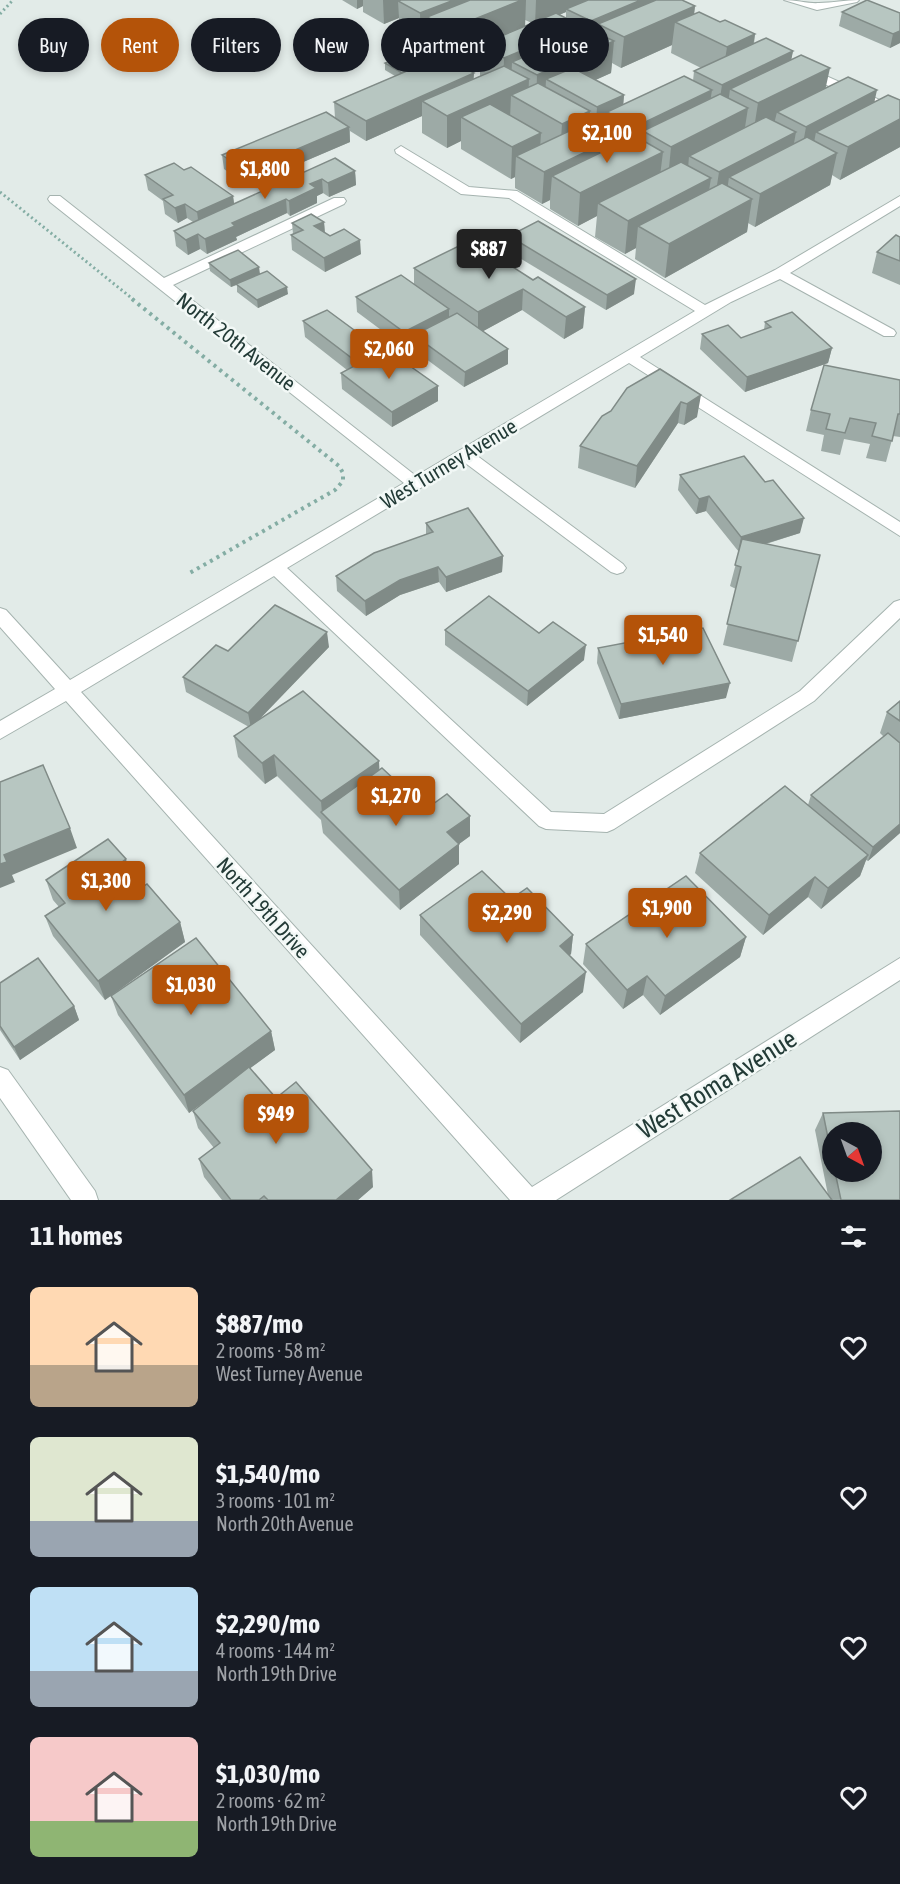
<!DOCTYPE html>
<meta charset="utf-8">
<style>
body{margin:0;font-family:"Asap Condensed",sans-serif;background:#242831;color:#f1f3f6;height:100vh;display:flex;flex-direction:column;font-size:22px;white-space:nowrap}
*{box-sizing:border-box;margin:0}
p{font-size:20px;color:#9ea1a6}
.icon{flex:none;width:33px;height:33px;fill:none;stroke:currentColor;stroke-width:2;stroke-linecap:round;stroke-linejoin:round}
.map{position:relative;height:1200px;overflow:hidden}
.details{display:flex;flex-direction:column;background:#171b24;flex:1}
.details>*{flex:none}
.banner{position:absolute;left:18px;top:18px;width:864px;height:54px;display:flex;gap:12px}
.needle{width:39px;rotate:139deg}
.fabs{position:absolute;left:822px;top:1122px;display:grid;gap:12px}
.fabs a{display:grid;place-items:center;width:60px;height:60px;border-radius:50%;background:#171b24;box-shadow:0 3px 9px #0003;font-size:30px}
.price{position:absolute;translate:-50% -51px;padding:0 14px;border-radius:6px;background:#b45309;color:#fff;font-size:20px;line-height:39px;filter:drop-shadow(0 2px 3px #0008)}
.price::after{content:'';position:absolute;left:50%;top:36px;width:18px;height:14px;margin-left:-9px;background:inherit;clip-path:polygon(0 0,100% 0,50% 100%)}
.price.selected{background:#222;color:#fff}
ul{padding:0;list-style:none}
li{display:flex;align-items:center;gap:18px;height:150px;padding:0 30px}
li span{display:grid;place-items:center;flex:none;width:168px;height:120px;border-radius:9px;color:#555}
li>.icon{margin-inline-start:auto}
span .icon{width:72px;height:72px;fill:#fffc;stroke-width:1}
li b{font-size:26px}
h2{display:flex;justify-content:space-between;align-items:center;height:72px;padding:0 30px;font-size:26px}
.tag{padding:0 21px;border-radius:27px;background:#171b24;box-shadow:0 3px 9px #0003;font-size:21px;line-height:54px}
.tag.selected{background:#b45309;color:#fff}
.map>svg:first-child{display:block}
</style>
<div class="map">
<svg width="900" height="1200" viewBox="0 0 900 1200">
<rect width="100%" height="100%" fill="#e2ebe8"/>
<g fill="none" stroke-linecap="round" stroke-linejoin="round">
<g stroke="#a5b3af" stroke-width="2">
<g id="minor">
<path d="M784 0C796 0 810 4 819 3 832 3 845 0 859 0L857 2 817 10Z"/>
<polygon points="806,67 900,109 900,118 802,74 802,68"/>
<polygon points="401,146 469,187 517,191 705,305 775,270 900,196 900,206 790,273 894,330 896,333 894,336 884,336 780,279 731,302 640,357 900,522 900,536 629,363 476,455 623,564 626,568 623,572 617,574 611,572 464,462 287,568 551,812 604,814 800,691 894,602 900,600 900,618 814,701 614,829 607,832 546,829 539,826 274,576 81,692 532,1187 900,958 900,980 556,1200 510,1200 66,701 0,739 0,721 55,689 0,627 0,608 6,610 70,680 404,483 50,202 48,199 50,196 60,196 164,278 334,198 344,198 346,201 344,204 173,285 416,476 695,311 509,198 461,194 396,153 395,150"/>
<polygon points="0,1067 8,1070 95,1191 98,1200 71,1200 0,1098"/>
</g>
</g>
<g stroke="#84ada4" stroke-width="3" stroke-dasharray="2 3" stroke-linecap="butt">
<polyline points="0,14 13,0"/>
<polyline points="0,192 134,300"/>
</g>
<polyline stroke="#84ada4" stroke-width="4" stroke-dasharray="3 4.5" stroke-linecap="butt" points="132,299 339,466 343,473 343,481 335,490 188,574"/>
<use href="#minor" fill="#fff" fill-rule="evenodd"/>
</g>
<g fill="#9daaa6" fill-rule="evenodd">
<path d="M342 0H682L695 6 694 14 720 22 755 34 754 44 793 51 791 59 826 88 875 101 900 100V147L840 180 832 175 830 185 755 227 748 223 747 232 665 278 635 259 636 248 625 254 595 237 597 216 578 226 550 209V200L542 204 515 188V177L511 179 461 149V141L447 148 422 133V116L366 141 350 131V142L247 186 224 169 222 155 335 118 334 102 395 76 385 70V63L428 62 474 79 480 76V48L450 60 427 48V41L421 44 399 32V18L384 24 363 12V6L357 9ZM566 12V18L559 15ZM525 20 532 23 525 26ZM672 45 671 53 701 68 694 71 693 81 623 105 624 95 595 80 611 73 612 63 621 68Z"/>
<polygon points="842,12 900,13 900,43 890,48 839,26"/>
<polygon points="335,158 355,171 356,185 329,197 323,193 317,196 317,203 290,216 287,213 236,237 237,240 207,254 200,249 188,255 176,246 174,231 193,222 187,218 178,223 165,214 163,201 148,190 145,175 184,170 233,196 234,204"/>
<polygon points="324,222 325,233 361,254 325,272 292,250 291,235 293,234 292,223"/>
<polygon points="509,236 634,294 606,310 508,251"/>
<polygon points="900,237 900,285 872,273 877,252"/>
<polygon points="209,263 260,274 288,294 258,308 237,292 237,285 231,287 210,271"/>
<polygon points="414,268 533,280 585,307 583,328 564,339 522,310 483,331 508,349 508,364 464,387 414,350 414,342 404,347 357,312 356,297 414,284"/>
<polygon points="303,321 381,350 381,352 438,401 392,427 342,389 341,373 347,370 305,337"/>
<polygon points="765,322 832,348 828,363 745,392 700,349 702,334 741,338 764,330"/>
<polygon points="660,369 697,417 684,425 678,423 635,488 578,468 580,446 611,411"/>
<polygon points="900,380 900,437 893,436 886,462 866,458 870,444 844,439 840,455 821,451 824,435 806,431 811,410"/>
<polygon points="680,475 800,533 766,544 820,555 792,662 723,645 736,589 730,586 739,552 706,511 696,514 678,490"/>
<polygon points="426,523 503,556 502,572 446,592 439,582 400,595 366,616 337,591 336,576 426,534"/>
<polygon points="445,630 539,633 584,660 527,706 445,645"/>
<polygon points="329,647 257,721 379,761 379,771 426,809 470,836 459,844 459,864 400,910 323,833 321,820 277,776 265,784 238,757 234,736 249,727 186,692 183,677 228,651"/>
<polygon points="598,648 726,698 619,719 597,663"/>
<polygon points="900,701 900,833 868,861 866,860 860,876 821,909 808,897 763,935 695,873 700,853 808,805 811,795 884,737 880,733 887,712"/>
<polygon points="46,880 131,880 123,886 131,895 180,922 185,942 105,1000 53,936 45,916 59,907 53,900"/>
<polygon points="511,899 573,935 571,954 569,956 583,992 520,1043 420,935 420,915"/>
<polygon points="746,937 740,957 660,1015 643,995 623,1009 583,964 586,944"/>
<polygon points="0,983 74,1006 79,1020 20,1060 0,1030"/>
<polygon points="111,996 271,1031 275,1050 250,1068 276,1098 373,1187 358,1200 222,1200 204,1177 199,1159 214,1148 198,1128 193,1111 210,1097 189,1113 118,1015"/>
<path d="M823 1113 900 1200H730L828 1195 815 1130ZM832 1132 872 1172H832Z"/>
</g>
<g fill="#808b87">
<polygon points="357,0 363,0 363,6 357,9"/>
<polygon points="383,0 445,0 398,1 399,18 384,24"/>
<polygon points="454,0 526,0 525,29 480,45 480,48 450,60 450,29 427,17 427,41 421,44 420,13"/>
<polygon points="536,0 594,0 566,9 566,12 535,25"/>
<polygon points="641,0 661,0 598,24 597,49 589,52 591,21"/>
<polygon points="695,6 692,31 675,22 672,45 621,68 624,37"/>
<polygon points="581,26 579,57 512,62 511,86 503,89 504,58"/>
<polygon points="900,31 900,43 890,48 893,34"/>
<polygon points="755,34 750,65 722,79 727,47"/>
<polygon points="614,41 611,73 569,92 546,79 545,102 536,107 537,75"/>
<polygon points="793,51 787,82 730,89 727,112 717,117 722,85"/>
<polygon points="830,68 823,100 777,112 774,124 753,135 758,103"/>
<polygon points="474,73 473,93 422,101 422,116 366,141 366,121"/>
<polygon points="529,79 528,105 511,95 510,119 461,117 461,141 447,148 447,116"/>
<polygon points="712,90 707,122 643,131 640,155 632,159 635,127"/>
<polygon points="877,90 870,122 816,132 812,153 800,160 806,127"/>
<polygon points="624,95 622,120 607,112 606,134 595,139 597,107"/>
<polygon points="748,108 743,140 689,156 688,169 668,179 671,147"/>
<polygon points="590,111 587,143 560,156 562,124"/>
<polygon points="900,119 900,147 840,180 848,147"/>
<polygon points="349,127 350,142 247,186 246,171"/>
<polygon points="627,132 623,164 552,176 550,200 542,204 544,172"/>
<polygon points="796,132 790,165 729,177 726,199 714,205 719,172"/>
<polygon points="541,133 539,166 516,156 515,177 511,179 512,147"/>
<polygon points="663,152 659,184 598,203 597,216 578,226 580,193"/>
<polygon points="837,153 830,185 755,227 760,194"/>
<polygon points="355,171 356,185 329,197 328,183"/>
<polygon points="711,178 706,210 638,226 636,248 625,254 628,221"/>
<polygon points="322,179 323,193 317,196 317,203 290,216 289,201 310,184"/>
<polygon points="233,196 235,211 199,227 197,212"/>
<polygon points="286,199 287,213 236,237 237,240 207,254 205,239 232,223"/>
<polygon points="752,199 747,232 665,278 669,244"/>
<polygon points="185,204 187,218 178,223 175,208"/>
<polygon points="324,222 325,236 314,226"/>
<polygon points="198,234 200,249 188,255 186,240"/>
<polygon points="360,240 361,254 325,272 324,258"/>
<polygon points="259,267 260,274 231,287 230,280"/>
<polygon points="636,279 634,294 606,310 607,295"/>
<polygon points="287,287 288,294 258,308 257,300"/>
<polygon points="523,289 522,310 478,334 478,312"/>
<polygon points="585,307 583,328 564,339 566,317"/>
<polygon points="449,309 449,324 414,335 414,342 404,347 404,332"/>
<polygon points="832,348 828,363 745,392 747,377"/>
<polygon points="508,349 508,364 464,387 465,372"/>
<polygon points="381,350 381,365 358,378 357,362"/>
<polygon points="438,386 438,401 392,427 392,412"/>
<polygon points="701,395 697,417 684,425 687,404"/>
<polygon points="681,402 678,423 635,488 637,466"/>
<polygon points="709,496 706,511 696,514 699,499"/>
<polygon points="804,518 800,533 738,552 741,537"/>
<polygon points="503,556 502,572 446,592 446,577"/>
<polygon points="438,567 439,582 400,595 366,616 365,601 400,580"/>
<polygon points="327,632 329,647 251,728 248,713"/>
<polygon points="586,645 584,660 527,706 528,691"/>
<polygon points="730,683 726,698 619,719 621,704"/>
<polygon points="274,755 277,776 265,784 262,763"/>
<polygon points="379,761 380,782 322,814 321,801"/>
<polygon points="470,816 470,836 459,844 459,864 400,910 399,890 447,832"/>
<polygon points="900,824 900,833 868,861 873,847"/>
<polygon points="70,828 77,848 12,875 15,882 0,888 0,864 4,855"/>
<polygon points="868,855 860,876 821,909 828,888"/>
<polygon points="126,859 131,880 116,891 110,871"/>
<polygon points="815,877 808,897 763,935 769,915"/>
<polygon points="180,922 185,942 105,1000 98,981"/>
<polygon points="573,935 571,954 557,965 560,946"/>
<polygon points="746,937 740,957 660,1015 665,996"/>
<polygon points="586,972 583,992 520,1043 521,1024"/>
<polygon points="647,976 643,995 623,1009 627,990"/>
<polygon points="74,1006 79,1020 20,1060 14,1047"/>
<polygon points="271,1031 275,1050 189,1113 184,1095"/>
<polygon points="372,1170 373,1187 358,1200 336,1200"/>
</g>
<g fill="#b7c6c1" stroke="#808b87" stroke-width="1.5">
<polygon points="401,0 454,0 420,13 398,1"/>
<polygon points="470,0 522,0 450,29 427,17"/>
<polygon points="588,0 641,0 591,21 566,9"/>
<polygon points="656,0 682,0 695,6 624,37 598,24"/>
<polygon points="867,0 900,13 900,31 893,34 842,12"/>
<polygon points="699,12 720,22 725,20 755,34 727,47 675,22"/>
<polygon points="556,13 581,26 504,58 480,45"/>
<polygon points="588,29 614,41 537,75 512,62"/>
<polygon points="766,38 793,51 722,85 694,71"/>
<polygon points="410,52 428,62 402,73 385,63"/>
<polygon points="801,55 830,68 758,103 730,89"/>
<polygon points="442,56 474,73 366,121 334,102"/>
<polygon points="504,66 529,79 447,116 422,101"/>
<polygon points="573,68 624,95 597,107 546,79"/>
<polygon points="684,76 712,90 635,127 607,112"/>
<polygon points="848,77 877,90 806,127 777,112"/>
<polygon points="538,83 590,111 562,124 511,95"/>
<polygon points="720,94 748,108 671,147 643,131"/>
<polygon points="888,95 900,100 900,119 848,147 816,132"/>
<polygon points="490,104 541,133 512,147 461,117"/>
<polygon points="326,112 349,127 246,171 222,155"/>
<polygon points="599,117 627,132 544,172 516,156"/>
<polygon points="766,117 796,132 719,172 689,156"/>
<polygon points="635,136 663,152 580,193 552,176"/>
<polygon points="807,137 837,153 760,194 729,177"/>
<polygon points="335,158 355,171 328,183 322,179 310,184 316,188 289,201 286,199 232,223 235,226 205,239 198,234 186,240 174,231"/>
<polygon points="681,162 711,178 628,221 598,203"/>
<polygon points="174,163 184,170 191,167 233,196 197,212 185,204 175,208 163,199 173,195 145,175"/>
<polygon points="722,183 752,199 669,244 638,226"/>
<polygon points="311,214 324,222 314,226 330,236 344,229 360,240 324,258 291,235 303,230 292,223"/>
<polygon points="538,221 636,279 607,295 509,236"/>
<polygon points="896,235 900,237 900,261 877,252"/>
<polygon points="471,240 533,280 538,277 585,307 566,317 523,289 478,312 414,268"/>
<polygon points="238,250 259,267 230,280 209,263"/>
<polygon points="267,271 287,287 257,300 236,284"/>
<polygon points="401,275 449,309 404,332 356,297"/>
<polygon points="327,310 381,350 357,362 303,321"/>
<polygon points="792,312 832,348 747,377 702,334 728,325 741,338 771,327 765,322"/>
<polygon points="457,313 508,349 465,372 414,335"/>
<polygon points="386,349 438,386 392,412 341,373"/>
<polygon points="824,365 900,380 900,414 898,414 892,441 872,436 876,423 850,418 845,433 826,429 830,414 811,410"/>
<polygon points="660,369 701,395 687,404 681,402 637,466 580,446 602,416 611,411 627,388"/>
<polygon points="744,456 765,482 773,480 804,518 741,537 709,496 699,499 680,475"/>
<polygon points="468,508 503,556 446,577 438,567 400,580 365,601 336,576 374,553 433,532 426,523"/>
<polygon points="742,539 820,555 798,641 727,624 741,567 735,565"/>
<polygon points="489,596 539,633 553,622 586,645 528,691 445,630"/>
<polygon points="275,605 327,632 248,713 183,677 216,645 228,651"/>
<polygon points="703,628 730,683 621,704 598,648"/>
<polygon points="303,691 379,761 321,801 274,755 262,763 234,736"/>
<polygon points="900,701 900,721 887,712"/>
<polygon points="888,733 900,743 900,824 873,847 811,795"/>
<polygon points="43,765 70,828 4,855 7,862 0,864 0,782"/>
<polygon points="382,768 426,809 447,794 470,816 447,832 459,844 399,890 321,812"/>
<polygon points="785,786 868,855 828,888 815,877 769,915 700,853"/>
<polygon points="108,839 126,859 110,871 131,895 147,884 180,922 98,981 45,916 65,903 46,880"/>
<polygon points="482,871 511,899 527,888 573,935 560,946 586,972 521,1024 420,915"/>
<polygon points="686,876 746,937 665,996 647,976 627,990 586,944"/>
<polygon points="196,938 271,1031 184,1095 111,996"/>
<polygon points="38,958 74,1006 14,1047 0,1026 0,983"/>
<polygon points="249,1067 276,1098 296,1082 372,1170 336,1200 268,1200 264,1196 259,1200 231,1200 199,1159 220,1143 193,1111"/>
<polygon points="900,1111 900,1200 841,1200 835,1172 872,1172 872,1132 832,1132 832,1158 823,1113"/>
<polygon points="800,1157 832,1200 730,1200"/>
</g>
<g text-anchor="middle" stroke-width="5" stroke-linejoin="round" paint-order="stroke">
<g font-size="21" fill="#233b37" stroke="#f2f8f6">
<text transform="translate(236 342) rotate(38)" y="7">North 20th Avenue</text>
<text transform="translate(449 464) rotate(-31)" y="7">West Turney Avenue</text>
<text transform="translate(263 908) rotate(48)" y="7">North 19th Drive</text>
</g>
<g font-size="26" fill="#233b37" stroke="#f2f8f6">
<text transform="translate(717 1084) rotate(-32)" y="9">West Roma Avenue</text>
</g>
</g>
</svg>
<div class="fabs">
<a><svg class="needle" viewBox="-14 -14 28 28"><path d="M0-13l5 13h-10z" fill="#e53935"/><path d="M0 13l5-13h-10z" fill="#9ea1a6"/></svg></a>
</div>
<b class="price" style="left:607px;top:164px">$2,100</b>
<b class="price" style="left:265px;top:200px">$1,800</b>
<b class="price selected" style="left:489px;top:280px">$887</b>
<b class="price" style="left:389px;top:380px">$2,060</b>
<b class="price" style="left:663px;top:666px">$1,540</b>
<b class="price" style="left:396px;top:827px">$1,270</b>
<b class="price" style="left:106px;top:912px">$1,300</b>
<b class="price" style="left:667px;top:939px">$1,900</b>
<b class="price" style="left:507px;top:944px">$2,290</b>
<b class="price" style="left:191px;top:1016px">$1,030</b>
<b class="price" style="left:276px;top:1145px">$949</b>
<div class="banner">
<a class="tag">Buy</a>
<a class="tag selected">Rent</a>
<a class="tag">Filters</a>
<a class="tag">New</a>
<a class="tag">Apartment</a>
<a class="tag">House</a>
</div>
</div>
<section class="details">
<h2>11 homes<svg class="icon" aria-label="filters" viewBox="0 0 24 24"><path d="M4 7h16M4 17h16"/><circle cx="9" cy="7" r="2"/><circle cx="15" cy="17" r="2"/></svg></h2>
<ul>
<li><span style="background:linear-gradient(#ffd9b3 65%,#b9a48a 0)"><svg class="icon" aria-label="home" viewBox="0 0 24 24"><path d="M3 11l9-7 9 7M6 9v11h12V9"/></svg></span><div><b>$887/mo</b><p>2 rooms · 58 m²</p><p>West Turney Avenue</p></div><svg class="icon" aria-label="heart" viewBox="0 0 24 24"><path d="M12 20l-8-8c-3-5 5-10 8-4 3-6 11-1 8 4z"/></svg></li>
<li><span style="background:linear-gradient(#dfe7d0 70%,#9aa5b1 0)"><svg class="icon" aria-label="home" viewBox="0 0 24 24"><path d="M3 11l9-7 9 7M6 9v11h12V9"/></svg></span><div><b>$1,540/mo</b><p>3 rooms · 101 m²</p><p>North 20th Avenue</p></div><svg class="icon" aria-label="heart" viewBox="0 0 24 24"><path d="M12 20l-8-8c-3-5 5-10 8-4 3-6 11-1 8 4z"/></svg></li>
<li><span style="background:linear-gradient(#bfe0f5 70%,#9aa5b1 0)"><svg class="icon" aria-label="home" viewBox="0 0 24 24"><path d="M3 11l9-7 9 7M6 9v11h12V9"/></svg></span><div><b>$2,290/mo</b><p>4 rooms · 144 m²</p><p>North 19th Drive</p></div><svg class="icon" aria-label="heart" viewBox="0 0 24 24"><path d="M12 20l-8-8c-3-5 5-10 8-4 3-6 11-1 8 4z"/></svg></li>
<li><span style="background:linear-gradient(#f6c9c9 70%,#8fb573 0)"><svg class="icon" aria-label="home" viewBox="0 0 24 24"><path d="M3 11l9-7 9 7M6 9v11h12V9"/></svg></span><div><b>$1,030/mo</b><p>2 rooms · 62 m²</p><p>North 19th Drive</p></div><svg class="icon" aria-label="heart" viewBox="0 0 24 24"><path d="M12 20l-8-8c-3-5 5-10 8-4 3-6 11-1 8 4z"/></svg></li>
</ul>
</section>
